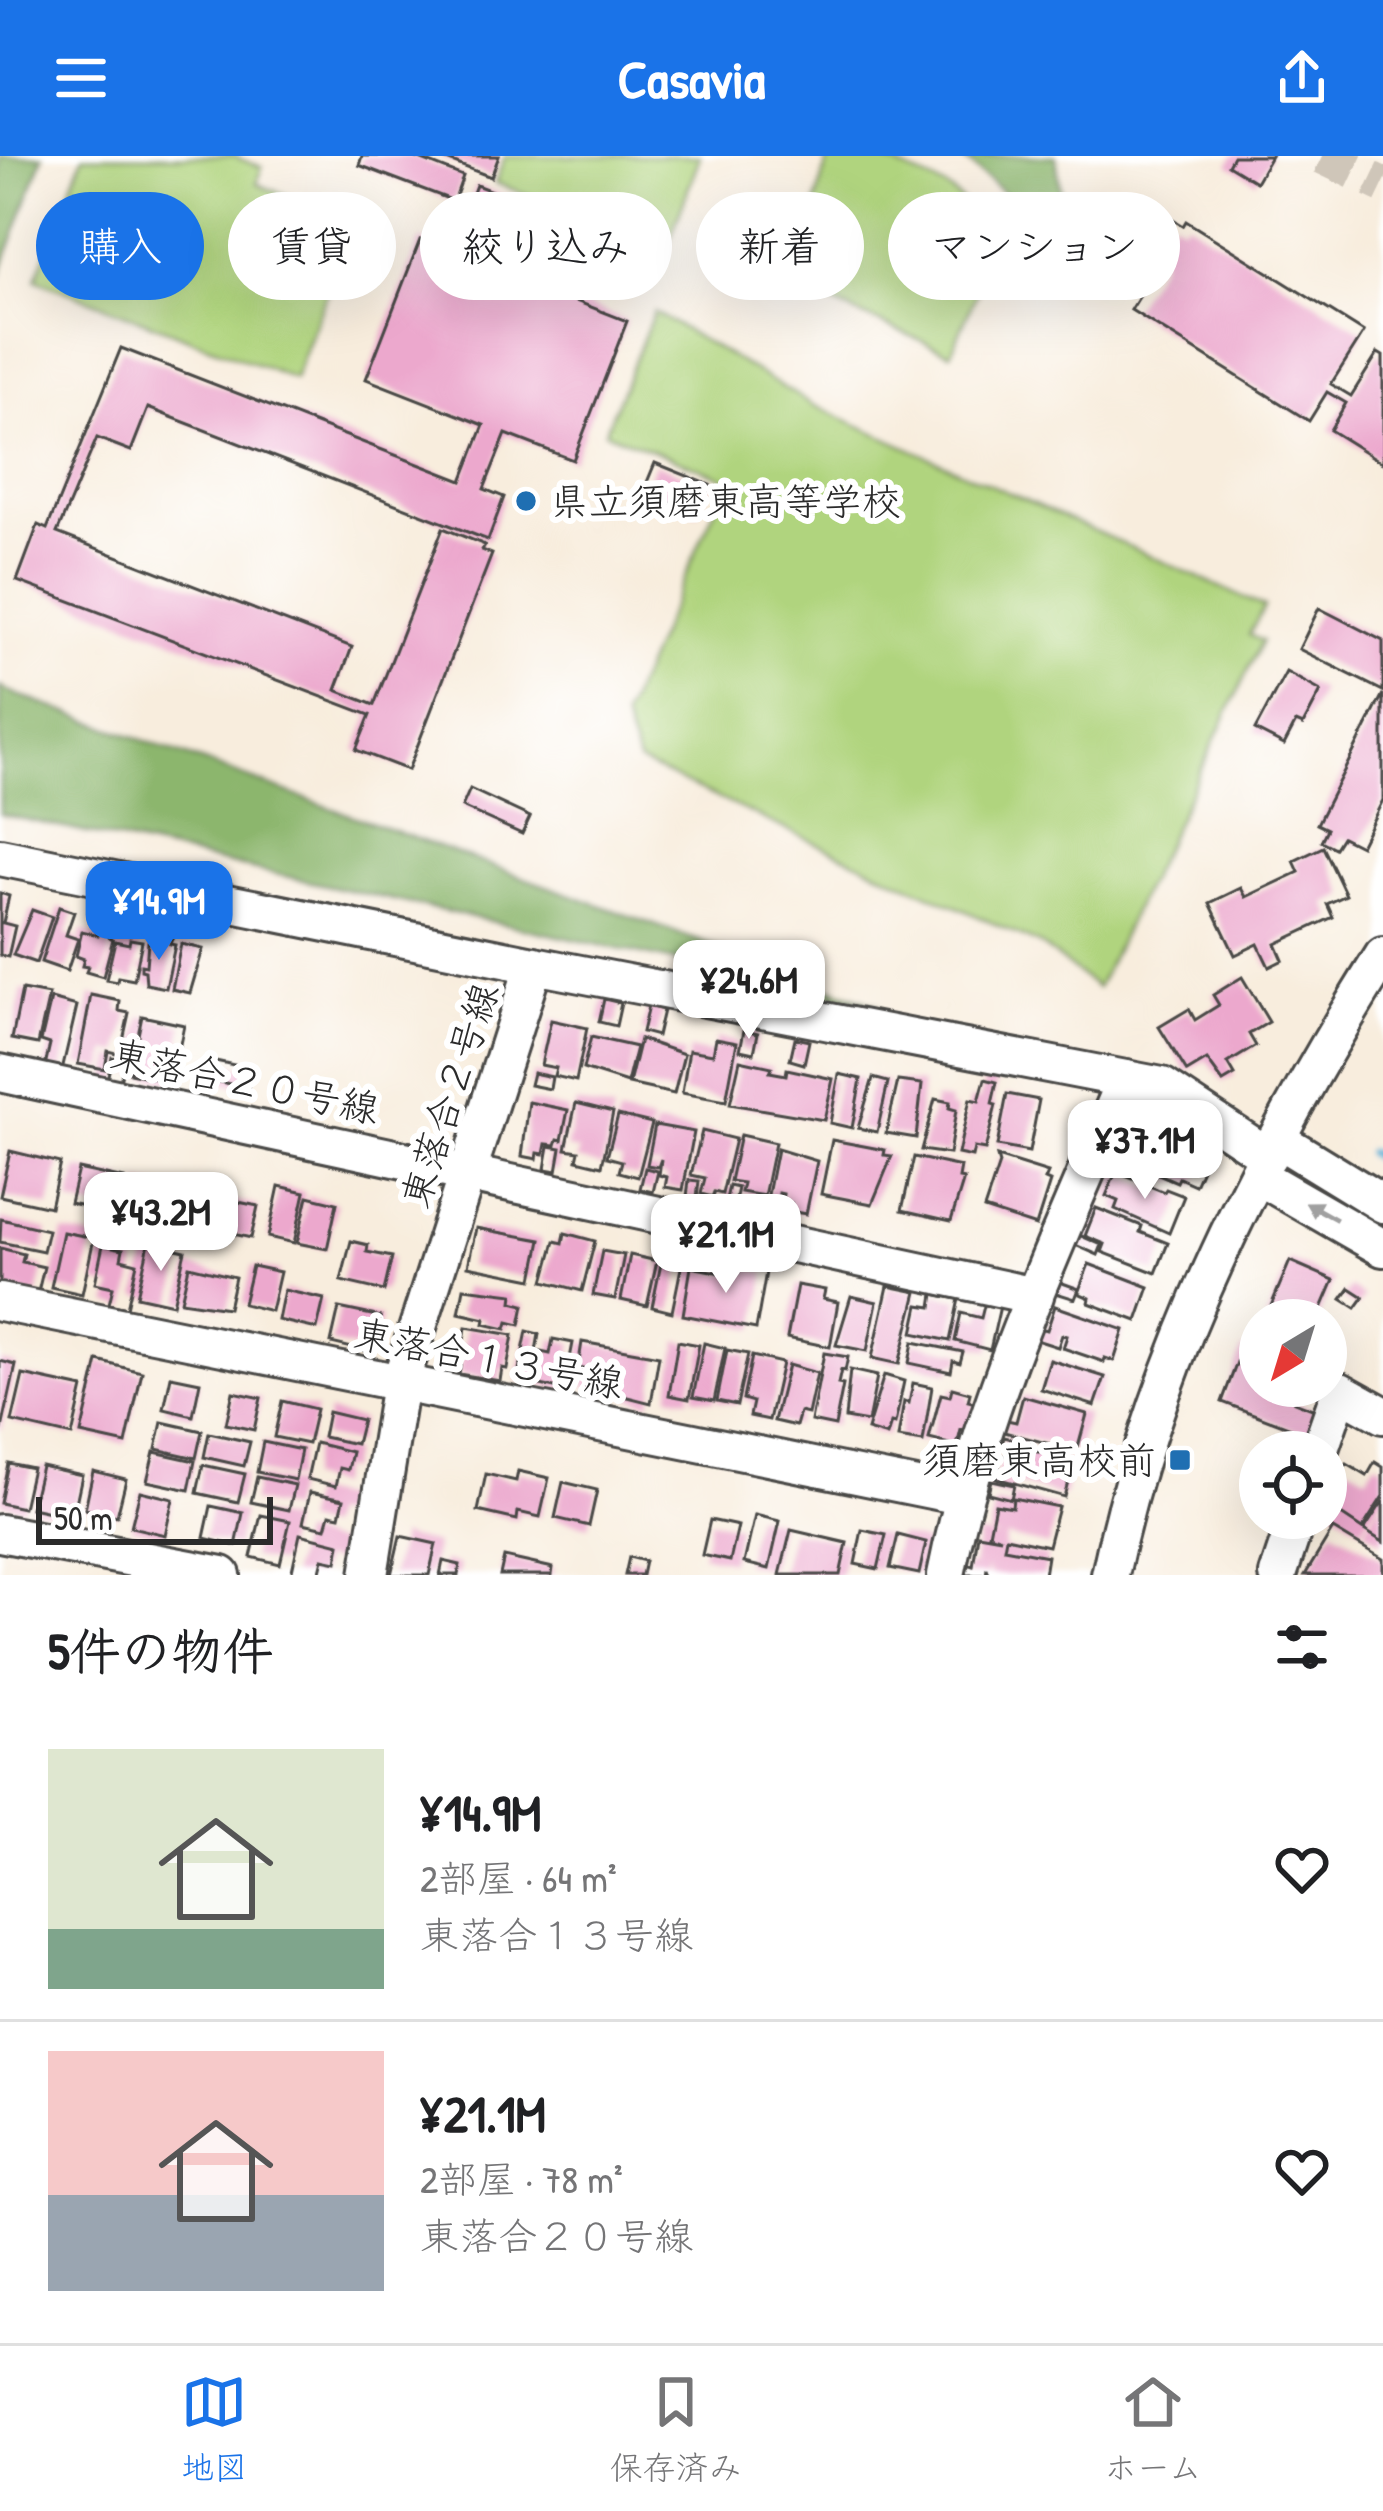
<!DOCTYPE html>
<html lang="ja">
<meta charset="utf-8">
<style>
body{margin:0;font-family:"Patrick Hand","Klee One",sans-serif;background:#f6f6f6;color:#202124;height:100vh;display:flex;flex-direction:column;font-size:45px;white-space:nowrap}
*{box-sizing:border-box;margin:0}
p{font-size:39px;color:#757577}
.icon{flex:none;width:66px;height:66px;fill:none;stroke:currentColor;stroke-width:2;stroke-linecap:round;stroke-linejoin:round}
.map{position:relative;height:1419px;overflow:hidden}
.side{display:flex;flex-direction:column;background:#fff;flex:1}
.side>*{flex:none}
.top-card{position:absolute;left:36px;top:36px;width:1311px;height:108px;display:flex;gap:24px}
.needle{width:78px;rotate:218deg}
.fabs{position:absolute;left:1239px;top:1143px;display:grid;gap:24px}
.fabs a{display:grid;place-items:center;width:108px;height:108px;border-radius:50%;background:#fff;box-shadow:0 12px 48px #0002;font-size:60px}
.scale{position:absolute;left:36px;bottom:30px;width:237px;box-sizing:border-box;padding-left:12px;border:6px solid #2b2b2b;border-top:0;font-size:33px;line-height:42px;white-space:nowrap;color:#2b2b2b;-webkit-text-stroke:9px #fff;paint-order:stroke}
.price{position:absolute;translate:-50% -102px;padding:0 27px;border-radius:24px;background:#fff;color:#222;font-size:39px;line-height:78px;filter:drop-shadow(0 3px 6px #0008)}
.price::after{content:'';position:absolute;left:50%;top:72px;width:36px;height:27px;margin-left:-18px;background:inherit;clip-path:polygon(0 0,100% 0,50% 100%)}
.price.current{background:#1a73e8;color:#fff}
ul{padding:0;list-style:none}
li{display:flex;align-items:center;gap:36px;height:300px;padding:0 48px}
li+li{border-top:3px solid #e0e0e0}
li span{display:grid;place-items:center;flex:none;width:336px;height:240px;border-radius:0px;color:#555}
li>.icon{margin-inline-start:auto}
span .icon{width:144px;height:144px;fill:#fffc;stroke-width:1}
li b{font-size:51px}
h2{display:flex;justify-content:space-between;align-items:center;height:144px;padding:0 48px;font-size:51px}
.chip{padding:0 42px;border-radius:54px;background:#fff;box-shadow:0 12px 48px #0002;font-size:42px;line-height:108px}
.chip.current{background:#1a73e8;color:#fff}
header{display:flex;justify-content:space-between;align-items:center;height:156px;padding:0 48px;background:#1a73e8;color:#fff;font-size:54px;font-weight:700}
.menu{display:flex;justify-content:space-around;align-items:center;height:168px;border-top:3px solid #e0e0e0;background:#fff;font-size:33px;color:#757577}
.menu a{display:grid;justify-items:center;gap:6px}
.menu .current{color:#1a73e8}
.map>svg:first-child{display:block}
</style>
<header><svg class="icon" aria-label="menu" viewBox="0 0 24 24"><path d="M4 6h16M4 12h16M4 18h16"/></svg>Casavia<svg class="icon" aria-label="share" viewBox="0 0 24 24"><path d="M12 15V3M7 8l5-5 5 5M5 13v7h14v-7"/></svg></header>
<div class="map">
<svg width="1383" height="1419" viewBox="0 0 1383 1419">
<rect width="100%" height="100%" fill="#fff"/>
<filter id="ink" filterUnits="userSpaceOnUse"><feTurbulence type="fractalNoise" baseFrequency=".00833" numOctaves="2"/><feDisplacementMap in="SourceGraphic" scale="24" xChannelSelector="R" yChannelSelector="G"/><feConvolveMatrix kernelMatrix="1 2 1 2 8 2 1 2 1" color-interpolation-filters="sRGB"/></filter>
<filter id="wash" filterUnits="userSpaceOnUse"><feTurbulence type="fractalNoise" baseFrequency=".004" numOctaves="4" result="noise"/><feDisplacementMap in="SourceGraphic" scale="48" xChannelSelector="R" yChannelSelector="G"/><feGaussianBlur stdDeviation="2.7" result="paint"/><feColorMatrix in="noise" values="0 0 0 0 0 0 0 0 0 0 0 0 0 0 0 0 0 1.4 0 .05"/><feComposite in="paint" operator="in"/></filter>
<g filter="url(#wash)">
<rect width="100%" height="100%" fill="#f8eddd"/>
<g fill="#b0d47e" stroke="#6e8054" stroke-width="3">
<polygon points="83,0 232,0 262,11 257,28 354,66 294,223 36,123"/>
<polygon points="505,0 700,0 668,89 495,27"/>
<polygon points="829,0 875,0 947,32 1001,79 951,197 792,130"/>
<polygon points="654,156 813,249 1264,451 1249,479 1262,485 1097,832 1041,789 638,606 623,561 728,323 605,276"/>
</g>
<g fill="#8cb66d" stroke="#5c704c" stroke-width="3">
<polygon points="0,0 43,0 0,119"/>
<polygon points="960,0 1056,0 1065,70 1055,80"/>
<polygon points="0,531 7,535 879,850 0,658"/>
</g>
<g fill="none" stroke-linecap="round" stroke-linejoin="round">
<polyline stroke="#58afd4" stroke-width="9" points="1369,997 1383,1006"/>
</g>
<g id="blocks">
<g fill="#eca8cd">
<polygon points="362,0 412,0 463,20 454,45 359,9"/>
<polygon points="436,0 499,0 491,21"/>
<polygon points="1233,0 1271,0 1256,26 1228,9"/>
<polygon points="476,29 604,78 595,102 467,53"/>
<polygon points="1173,64 1183,70 1186,65 1364,176 1331,228 1351,240 1378,197 1383,200 1383,307 1330,274 1346,247 1327,236 1309,265 1131,154 1162,104 1153,99"/>
<polygon points="420,84 627,165 573,304 506,278 484,333 504,341 488,384 148,252 131,295 97,282 57,377 352,491 336,534 374,549 443,372 485,389 482,394 492,398 408,614 356,594 370,559 17,425 38,369 47,373 121,192 462,325 484,269 366,223"/>
<polygon points="655,307 710,329 698,358 643,336"/>
<polygon points="1319,452 1383,485 1383,535 1299,493"/>
<polygon points="1286,516 1321,535 1303,569 1296,566 1284,589 1255,574"/>
<polygon points="1383,538 1383,644 1360,690 1342,681 1335,692 1321,685 1327,673 1317,668"/>
<polygon points="470,633 530,661 522,678 462,651"/>
<polygon points="1323,691 1346,739 1327,748 1333,761 1276,788 1283,804 1269,811 1258,788 1235,799 1210,747 1241,732 1246,741 1299,716 1294,705"/>
<polygon points="0,737 9,740 3,767 15,770 8,801 0,799"/>
<polygon points="59,751 74,756 66,779 78,783 67,815 41,806"/>
<polygon points="32,754 52,761 36,807 13,799"/>
<polygon points="100,773 110,776 109,781 113,783 103,821 86,816 88,811 82,810 84,803 76,800 82,775 98,779"/>
<polygon points="162,780 172,783 170,788 175,789 166,832 146,828 145,815 141,814 141,809 146,810 148,786 160,788"/>
<polygon points="130,783 142,785 134,824 118,821 117,826 106,824 115,785 129,788"/>
<polygon points="181,788 203,793 190,837 172,833"/>
<polygon points="1242,821 1269,866 1249,878 1256,890 1228,907 1235,919 1223,926 1207,904 1187,916 1159,871 1189,853 1195,864 1219,849 1213,839"/>
<polygon points="22,834 49,839 38,888 12,883"/>
<polygon points="91,839 120,845 119,855 129,857 120,898 108,895 105,913 78,908"/>
<polygon points="51,843 77,850 62,914 45,910 50,888 41,885"/>
<polygon points="604,843 621,847 616,870 599,866"/>
<polygon points="648,850 663,854 657,880 642,876"/>
<polygon points="142,860 184,869 172,926 130,917"/>
<polygon points="551,864 587,872 576,925 554,920 556,912 541,909"/>
<polygon points="744,874 758,877 754,897 740,894"/>
<polygon points="591,881 636,891 627,927 583,913"/>
<polygon points="716,882 737,886 726,945 682,937 689,894 713,898"/>
<polygon points="795,882 809,885 804,908 790,904"/>
<polygon points="640,883 684,898 674,938 629,928"/>
<polygon points="112,901 124,903 120,927 107,924"/>
<polygon points="211,904 252,913 248,932 207,923"/>
<polygon points="740,904 772,911 770,916 786,919 787,913 833,923 824,964 730,948"/>
<polygon points="533,917 552,921 550,933 530,929"/>
<polygon points="839,918 861,923 852,972 830,967"/>
<polygon points="873,922 888,926 877,976 858,972"/>
<polygon points="985,923 997,926 992,948 996,949 985,994 974,992 972,1001 958,998 970,943 979,945"/>
<polygon points="898,925 922,928 916,982 886,977"/>
<polygon points="1007,938 1039,944 1029,996 997,990"/>
<polygon points="935,943 950,946 949,952 956,954 949,998 921,994"/>
<polygon points="529,946 568,954 562,984 558,983 556,989 546,988 544,998 538,997 537,1003 522,1000"/>
<polygon points="576,947 613,956 602,1010 577,1004 579,995 566,993"/>
<polygon points="618,959 652,967 638,1021 619,1016 622,1005 607,1001"/>
<polygon points="1143,965 1198,990 1193,1001 1205,1006 1195,1029 1179,1022 1177,1026 1126,1004"/>
<polygon points="655,969 694,976 683,1034 665,1031 667,1021 659,1019 661,1003 658,1011 647,1009"/>
<polygon points="702,975 735,983 722,1038 714,1036 712,1041 701,1038 705,1022 691,1019"/>
<polygon points="740,979 775,987 764,1040 741,1036 743,1027 730,1025"/>
<polygon points="832,984 885,994 884,999 892,1000 872,1048 821,1038"/>
<polygon points="549,990 561,992 557,1015 545,1013"/>
<polygon points="777,993 817,1005 806,1058 789,1055 791,1047 782,1045 783,1038 779,1037 775,1062 764,1059"/>
<polygon points="10,995 60,1007 50,1051 0,1040"/>
<polygon points="914,1001 961,1011 959,1022 964,1023 951,1065 902,1054"/>
<polygon points="997,1001 1048,1017 1045,1024 1050,1026 1036,1070 984,1053 999,1008"/>
<polygon points="645,1012 658,1015 653,1036 640,1033"/>
<polygon points="78,1013 124,1023 116,1057 70,1047"/>
<polygon points="1116,1016 1164,1036 1166,1033 1184,1040 1169,1077 1115,1053 1118,1045 1106,1040"/>
<polygon points="689,1024 699,1025 697,1042 687,1041"/>
<polygon points="141,1027 193,1039 186,1069 134,1058"/>
<polygon points="279,1030 305,1036 294,1087 268,1081"/>
<polygon points="729,1030 738,1032 734,1050 725,1048"/>
<polygon points="209,1040 258,1050 251,1082 202,1071"/>
<polygon points="308,1040 337,1047 327,1093 297,1087"/>
<polygon points="1096,1052 1142,1070 1140,1076 1168,1087 1156,1117 1102,1096 1105,1088 1085,1080"/>
<polygon points="1,1063 48,1074 43,1095 0,1086"/>
<polygon points="476,1072 541,1084 533,1123 468,1110"/>
<polygon points="63,1076 94,1082 82,1138 51,1131"/>
<polygon points="565,1077 595,1085 582,1135 544,1125 555,1085 563,1087"/>
<polygon points="1079,1079 1102,1089 1098,1099 1075,1089"/>
<polygon points="351,1085 368,1089 367,1096 392,1101 384,1135 341,1125"/>
<polygon points="149,1087 185,1095 173,1148 137,1140"/>
<polygon points="103,1089 123,1093 121,1103 137,1107 127,1152 109,1148 113,1131 95,1127"/>
<polygon points="0,1092 24,1098 22,1106 44,1111 37,1140 0,1132"/>
<polygon points="602,1095 624,1099 615,1143 593,1139"/>
<polygon points="630,1099 657,1105 647,1150 621,1144"/>
<polygon points="662,1103 682,1107 672,1156 652,1151"/>
<polygon points="1290,1105 1334,1124 1317,1164 1265,1164"/>
<polygon points="1089,1108 1149,1131 1137,1165 1089,1147 1090,1142 1078,1137"/>
<polygon points="728,1109 766,1116 756,1173 683,1159 691,1111 726,1118"/>
<polygon points="189,1110 235,1121 228,1152 181,1145"/>
<polygon points="252,1110 280,1116 271,1155 243,1148"/>
<polygon points="1057,1125 1079,1133 1075,1143 1053,1136"/>
<polygon points="797,1129 825,1134 823,1143 838,1146 830,1191 787,1182"/>
<polygon points="888,1130 917,1136 899,1208 872,1202"/>
<polygon points="464,1132 513,1138 512,1146 524,1149 520,1169 508,1166 506,1173 484,1168 485,1163 459,1157"/>
<polygon points="1350,1132 1364,1141 1356,1152 1342,1143"/>
<polygon points="284,1134 324,1143 317,1173 278,1164"/>
<polygon points="934,1138 959,1143 950,1185 913,1177 919,1149 932,1151"/>
<polygon points="851,1140 877,1146 867,1195 836,1189"/>
<polygon points="985,1146 1000,1150 990,1194 955,1185 961,1157 981,1162"/>
<polygon points="1055,1150 1124,1174 1114,1205 1105,1202 1104,1206 1063,1192 1067,1180 1062,1179 1058,1191 1036,1184 1040,1172 1047,1174"/>
<polygon points="339,1152 381,1161 373,1197 331,1187"/>
<polygon points="466,1171 513,1179 507,1213 502,1212 500,1225 459,1218"/>
<polygon points="527,1175 539,1178 536,1195 550,1198 553,1183 573,1187 564,1234 517,1224"/>
<polygon points="678,1185 699,1189 689,1243 669,1239"/>
<polygon points="582,1186 659,1200 651,1247 584,1230 587,1214 578,1212"/>
<polygon points="913,1186 963,1196 960,1207 953,1205 951,1216 909,1207"/>
<polygon points="704,1187 725,1192 714,1245 693,1241"/>
<polygon points="1242,1193 1260,1203 1260,1230 1299,1232 1294,1246 1320,1256 1312,1280 1222,1246"/>
<polygon points="727,1194 748,1198 737,1249 717,1245"/>
<polygon points="824,1197 848,1201 845,1215 841,1214 838,1228 843,1229 835,1270 811,1265"/>
<polygon points="752,1200 782,1207 769,1264 750,1260 753,1246 743,1243"/>
<polygon points="1050,1204 1105,1221 1095,1250 1041,1233"/>
<polygon points="0,1205 16,1209 2,1273 0,1273"/>
<polygon points="98,1205 142,1216 126,1288 81,1278"/>
<polygon points="788,1209 817,1217 808,1258 800,1256 796,1270 774,1265"/>
<polygon points="850,1214 877,1220 868,1266 845,1262"/>
<polygon points="23,1219 83,1232 72,1280 12,1266"/>
<polygon points="884,1219 904,1225 895,1268 891,1267 887,1280 867,1274"/>
<polygon points="171,1220 200,1226 193,1260 164,1253"/>
<polygon points="913,1227 932,1231 923,1286 898,1282 904,1245 909,1247"/>
<polygon points="952,1232 970,1237 968,1245 976,1247 968,1275 961,1274 957,1290 929,1283 941,1238 950,1240"/>
<polygon points="233,1236 261,1242 254,1274 226,1268"/>
<polygon points="1023,1240 1087,1258 1077,1295 1004,1276 1007,1264 1016,1266"/>
<polygon points="282,1245 316,1253 308,1288 274,1281"/>
<polygon points="328,1256 362,1264 356,1288 323,1281"/>
<polygon points="162,1266 202,1275 196,1302 156,1293"/>
<polygon points="209,1277 250,1286 244,1310 204,1301"/>
<polygon points="1004,1281 1030,1287 1028,1295 1002,1289"/>
<polygon points="263,1286 301,1294 295,1324 257,1316"/>
<polygon points="315,1287 352,1296 348,1314 340,1312 336,1330 307,1323"/>
<polygon points="1031,1294 1073,1306 1064,1341 996,1322 1002,1299 1016,1302 1018,1295 1030,1298"/>
<polygon points="154,1296 195,1305 189,1334 147,1325"/>
<polygon points="1375,1306 1383,1311 1383,1340 1362,1373 1326,1349 1326,1340 1347,1308 1367,1320"/>
<polygon points="8,1307 32,1312 23,1352 0,1347"/>
<polygon points="203,1309 245,1318 238,1346 197,1337"/>
<polygon points="41,1310 82,1319 73,1361 31,1352"/>
<polygon points="93,1315 126,1323 117,1360 85,1353"/>
<polygon points="518,1315 549,1322 540,1361 518,1356 517,1364 478,1355 486,1318 516,1325"/>
<polygon points="257,1321 295,1329 289,1354 251,1346"/>
<polygon points="991,1324 1014,1329 1011,1343 988,1337"/>
<polygon points="563,1326 597,1334 589,1370 555,1362"/>
<polygon points="140,1335 173,1343 165,1379 131,1371"/>
<polygon points="310,1336 344,1343 340,1360 330,1358 326,1372 303,1367"/>
<polygon points="1013,1342 1058,1351 1048,1390 1006,1381 1004,1392 1047,1400 1044,1419 989,1419 987,1412 986,1419 966,1419 967,1408 973,1410 978,1378 1001,1382 989,1378 995,1348 1012,1351"/>
<polygon points="1383,1345 1383,1386 1364,1374"/>
<polygon points="211,1350 243,1357 236,1390 204,1382"/>
<polygon points="261,1359 290,1365 280,1408 251,1401"/>
<polygon points="755,1359 780,1365 769,1413 744,1407"/>
<polygon points="710,1364 738,1370 730,1405 702,1399"/>
<polygon points="1333,1373 1383,1403 1383,1419 1305,1419"/>
<polygon points="791,1374 847,1387 840,1419 780,1419"/>
<polygon points="862,1374 886,1379 878,1413 855,1408"/>
<polygon points="300,1378 340,1388 337,1406 323,1403 319,1419 291,1419"/>
<polygon points="898,1379 926,1386 919,1418 890,1412"/>
<polygon points="400,1380 436,1388 429,1419 391,1419"/>
<polygon points="504,1401 553,1412 552,1419 500,1419"/>
<polygon points="629,1401 645,1405 642,1419 625,1419"/>
<polygon points="443,1405 460,1409 458,1419 440,1419"/>
</g>
</g>
</g>
<g filter="url(#ink)">
<use href="#blocks" fill-opacity="0" stroke="#4a4846" stroke-width="3"/>
<g fill="none" stroke-linecap="round" stroke-linejoin="round">
<polyline stroke="#cfc6b9" stroke-width="36" stroke-dasharray="36 18" stroke-linecap="butt" points="1322,0 1383,29"/>
<g stroke="#4a4846" stroke-width="42">
<g id="minor">
<polyline points="0,701 534,809"/>
<polyline points="0,917 1035,1140"/>
<polyline points="1277,983 1383,1048"/>
<polyline points="1258,1020 1383,1092"/>
<polyline points="0,1146 961,1340"/>
<polyline points="1319,1296 1340,1235 1383,1259"/>
<polyline points="0,1377 222,1419"/>
<polyline points="369,1419 400,1227 534,809 1162,930 1268,1000"/>
<path d="M946 1419C980 1247 1058 1084 1126 923"/>
<path d="M1110 1419C1156 1197 1264 990 1383 800"/>
<polyline points="1278,1419 1297,1362"/>
</g>
</g>
<use href="#minor" stroke="#fff" stroke-width="36"/>
</g>
<defs><path id="oneway-solid" d="M-6-.8H1V-3.2L6.5 0L1 3.2V.8H-6Z" transform="scale(3)"/></defs>
<use fill="#a0a0a0" href="#oneway-solid" transform="translate(1321 1055) rotate(-151)"/>
</g>
<g fill="#1f6fb2" stroke="#fff" stroke-width="4.5">
<circle cx="526" cy="345" r="12"/>
<rect x="1168" y="1292" width="24" height="24" rx="6"/>
</g>
<g text-anchor="middle" stroke-width="12" stroke-linejoin="round" paint-order="stroke">
<g font-size="39" fill="#2b2b2b" stroke="#fff" text-anchor="start">
<text x="550" y="359">県立須磨東高等学校</text>
<text x="1156" y="1318" text-anchor="end">須磨東高校前</text>
</g>
<g font-size="39" fill="#2b2b2b" stroke="#fff">
<text transform="translate(245 925) rotate(12)" y="14">東落合２０号線</text>
<text transform="translate(449 939) rotate(-72)" y="14">東落合２号線</text>
<text transform="translate(489 1202) rotate(11)" y="14">東落合１３号線</text>
</g>
</g>
</svg>
<div class="fabs">
<a><svg class="needle" viewBox="-14 -14 28 28"><path d="M0-13l5 13h-10z" fill="#e53935"/><path d="M0 13l5-13h-10z" fill="#757577"/></svg></a>
<a><svg class="icon" aria-label="locate" viewBox="0 0 24 24"><circle cx="12" cy="12" r="6"/><path d="M12 2v4M12 18v4M2 12h4M18 12h4"/></svg></a>
</div>
<div class="scale">50 m</div>
<b class="price current" style="left:159px;top:807px">¥14.9M</b>
<b class="price" style="left:749px;top:886px">¥24.6M</b>
<b class="price" style="left:1145px;top:1046px">¥37.1M</b>
<b class="price" style="left:161px;top:1118px">¥43.2M</b>
<b class="price" style="left:726px;top:1140px">¥21.1M</b>
<div class="top-card">
<a class="chip current">購入</a>
<a class="chip">賃貸</a>
<a class="chip">絞り込み</a>
<a class="chip">新着</a>
<a class="chip">マンション</a>
</div>
</div>
<section class="side">
<h2>5件の物件<svg class="icon" aria-label="filters" viewBox="0 0 24 24"><path d="M4 7h16M4 17h16"/><circle cx="9" cy="7" r="2"/><circle cx="15" cy="17" r="2"/></svg></h2>
<ul>
<li><span style="background:linear-gradient(#dfe7d0 75%,#7fa58c 0)"><svg class="icon" aria-label="home" viewBox="0 0 24 24"><path d="M3 11l9-7 9 7M6 9v11h12V9"/></svg></span><div><b>¥14.9M</b><p>2部屋 · 64 m²</p><p>東落合１３号線</p></div><svg class="icon" aria-label="heart" viewBox="0 0 24 24"><path d="M12 20l-8-8c-3-5 5-10 8-4 3-6 11-1 8 4z"/></svg></li>
<li><span style="background:linear-gradient(#f6c9c9 60%,#9aa5b1 0)"><svg class="icon" aria-label="home" viewBox="0 0 24 24"><path d="M3 11l9-7 9 7M6 9v11h12V9"/></svg></span><div><b>¥21.1M</b><p>2部屋 · 78 m²</p><p>東落合２０号線</p></div><svg class="icon" aria-label="heart" viewBox="0 0 24 24"><path d="M12 20l-8-8c-3-5 5-10 8-4 3-6 11-1 8 4z"/></svg></li>
</ul>
</section>
<nav class="menu">
<a class="current"><svg class="icon" aria-label="map" viewBox="0 0 24 24"><path d="M3 6l6-2 6 2 6-2v14l-6 2-6-2-6 2zM9 4v14M15 6v14"/></svg>地図</a>
<a><svg class="icon" aria-label="saved" viewBox="0 0 24 24"><path d="M7 4h10v16l-5-4-5 4z"/></svg>保存済み</a>
<a><svg class="icon" aria-label="home" viewBox="0 0 24 24"><path d="M3 11l9-7 9 7M6 9v11h12V9"/></svg>ホーム</a>
</nav>
